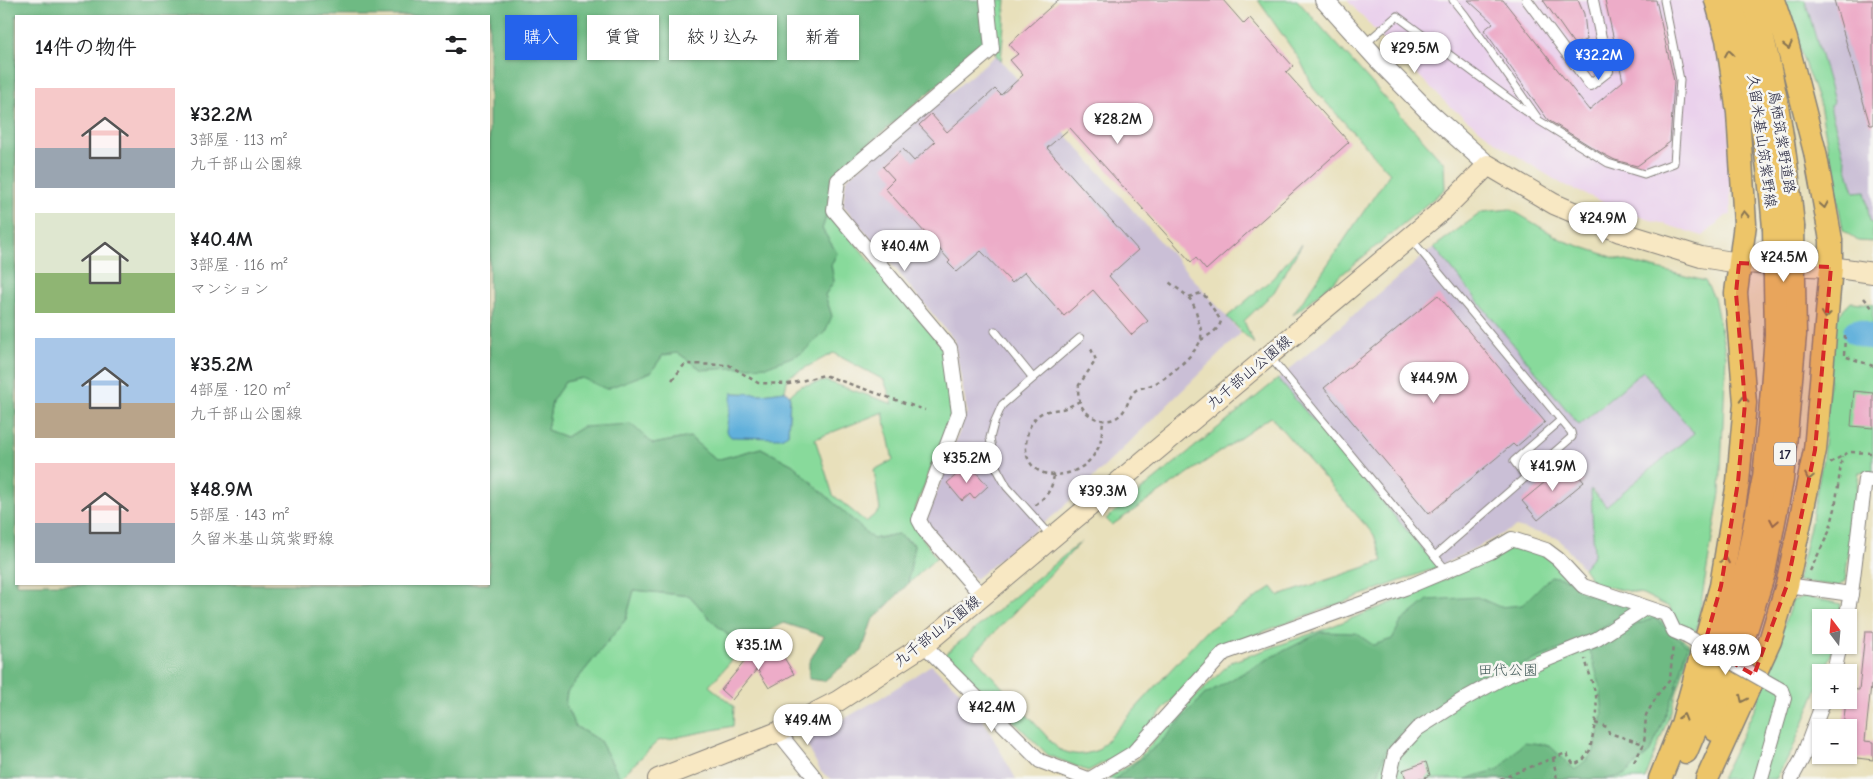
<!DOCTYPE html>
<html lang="ja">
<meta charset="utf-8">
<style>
body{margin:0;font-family:"Comic Neue","Klee One",sans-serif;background:#f6f6f6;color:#202124;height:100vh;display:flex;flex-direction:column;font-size:19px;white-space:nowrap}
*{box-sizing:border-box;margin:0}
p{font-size:16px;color:#757577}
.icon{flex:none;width:28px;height:28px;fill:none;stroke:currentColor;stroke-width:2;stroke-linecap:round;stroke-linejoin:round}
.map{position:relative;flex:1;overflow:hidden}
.drawer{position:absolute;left:15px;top:15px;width:475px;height:570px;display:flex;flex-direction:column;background:#fff;border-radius:0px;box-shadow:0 1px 4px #0004}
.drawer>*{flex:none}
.banner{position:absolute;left:505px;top:15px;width:475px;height:45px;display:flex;gap:10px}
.needle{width:32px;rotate:344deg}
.fabs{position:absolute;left:1812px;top:609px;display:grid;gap:10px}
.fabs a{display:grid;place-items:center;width:45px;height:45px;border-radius:0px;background:#fff;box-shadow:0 1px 4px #0004;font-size:25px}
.price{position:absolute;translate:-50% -42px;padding:0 11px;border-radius:18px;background:#fff;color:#222;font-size:16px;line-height:32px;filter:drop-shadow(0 1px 2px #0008)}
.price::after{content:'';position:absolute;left:50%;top:30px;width:15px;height:11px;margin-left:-8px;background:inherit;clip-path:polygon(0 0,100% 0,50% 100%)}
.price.selected{background:#2563eb;color:#fff}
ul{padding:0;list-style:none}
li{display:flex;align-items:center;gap:15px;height:125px;padding:0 20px}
li span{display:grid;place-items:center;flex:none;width:140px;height:100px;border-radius:0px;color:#555}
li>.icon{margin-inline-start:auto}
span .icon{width:60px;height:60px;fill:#fffc;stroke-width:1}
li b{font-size:21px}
h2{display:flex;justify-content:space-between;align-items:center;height:60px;padding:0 20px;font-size:21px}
.chip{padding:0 18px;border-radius:0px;background:#fff;box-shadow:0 1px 4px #0004;font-size:18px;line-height:45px}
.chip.selected{background:#2563eb;color:#fff}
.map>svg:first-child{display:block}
</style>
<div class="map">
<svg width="1873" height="779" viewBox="0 0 1873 779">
<rect width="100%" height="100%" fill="#f6f6f2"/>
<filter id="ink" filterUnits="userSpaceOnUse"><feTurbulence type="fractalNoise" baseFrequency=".02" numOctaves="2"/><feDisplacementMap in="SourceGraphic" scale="10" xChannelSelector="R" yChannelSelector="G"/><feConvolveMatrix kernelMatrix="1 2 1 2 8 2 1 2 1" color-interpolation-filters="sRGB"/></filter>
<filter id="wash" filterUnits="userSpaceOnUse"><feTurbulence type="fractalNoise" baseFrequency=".0096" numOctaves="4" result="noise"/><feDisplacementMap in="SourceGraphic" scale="20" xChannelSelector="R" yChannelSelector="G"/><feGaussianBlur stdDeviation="1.12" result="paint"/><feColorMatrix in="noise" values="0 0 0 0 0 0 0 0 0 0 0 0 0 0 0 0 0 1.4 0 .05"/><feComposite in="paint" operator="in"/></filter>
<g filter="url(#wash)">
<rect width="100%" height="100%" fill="#e8e0bb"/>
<polygon fill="#ead1ec" points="1347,0 1705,0 1715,39 1729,109 1731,215 1726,216 1703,236 1628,213 1562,184 1504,148 1448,105 1390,47"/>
<g fill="#cabfd6">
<polygon points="1805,0 1873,0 1873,222 1870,221 1865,191 1854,193 1830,106 1834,101"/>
<polygon points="996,55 1241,333 1059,511 975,579 926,521 967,411 954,340 843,205 846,179"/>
<polygon points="1434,247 1579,425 1643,371 1694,433 1606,506 1592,489 1594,556 1583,568 1558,538 1516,527 1438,567 1278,379"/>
<polygon points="931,665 974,704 1016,779 831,779 821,772 805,741 879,699"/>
</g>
<g fill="#88da9b" stroke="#557e6b" fill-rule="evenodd">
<polygon points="991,0 1006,0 1001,61 996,55"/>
<polygon points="1258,0 1297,0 1444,163 1445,189 1293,315 1390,173 1314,89 1300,60"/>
<polygon points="1781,0 1805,0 1834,101 1830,107 1854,192 1865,191 1870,221 1873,222 1873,242 1858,241 1843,230 1820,105"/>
<polygon points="1510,209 1564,241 1618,259 1705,281 1714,297 1726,355 1720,493 1696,632 1679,625 1669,607 1643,594 1594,584 1583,568 1594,555 1591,489 1606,506 1694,433 1643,371 1579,425 1434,247 1482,212"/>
<path d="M828 211 944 349 951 415 911 520 936 558 908 584 914 544 898 534 873 539 793 465 761 448 716 460 690 437 653 444 582 427 566 437 547 430 552 401 565 382 582 378 651 372 663 355 678 353 702 370 832 316 825 295 834 281 831 265 837 253 822 229ZM833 353 884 380 893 404 826 381 800 386 790 395 788 434 732 393 762 394 785 391 788 377ZM883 412 893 460 874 470 880 510 866 522 833 495 815 439Z"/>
<polygon points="1302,244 1274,292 1244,321 1254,344 1227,317 1273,278"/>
<polygon points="1851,302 1873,304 1873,473 1859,472 1845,581 1839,586 1797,581 1812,518 1823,456 1834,320"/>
<path d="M1278 379 1438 567 1219 648 1127 750 1088 771 1048 755 945 654 1082 541 973 655 1058 749C1075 756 1081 756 1098 750L1205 632 1272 587 1279 596 1383 561 1374 535 1271 417 1112 525 1106 519Z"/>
<polygon points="1511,546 1545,554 1583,591 1652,615 1666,624 1691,646 1672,708 1645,779 1107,779 1137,760 1175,717 1231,662 1330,627 1411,595 1492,558"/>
<polygon points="634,590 690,596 712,621 730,637 748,642 709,686 734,706 733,726 658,741 620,778 600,741 575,726 565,704 567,692 626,619"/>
<polygon points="1805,596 1841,604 1838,617 1821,618 1821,645 1833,645 1830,658 1824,672 1821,672 1821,680 1792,750 1776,779 1721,779 1756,706 1792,601"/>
</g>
<g fill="#6eba83" stroke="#486e5f" fill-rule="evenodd">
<path d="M0 0H981L986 43 832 176 828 211 822 229 837 253 831 265 834 281 825 295 832 316 825 332 802 353 768 366 702 370 678 353 663 355 651 372 606 389 582 378 565 382 552 401 547 430 566 437 582 427 631 424 653 444 690 437 716 460 761 448 793 465 873 539 898 534 914 545 908 584 872 621 862 651 824 681 809 679V662L824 636 784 623 748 642 730 637 712 621 690 596 634 590 626 619 567 692 565 704 575 726 600 741 620 778 618 779H0ZM16 16H489V584H16Z"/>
<polygon points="1551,576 1567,579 1581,593 1634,607 1590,637 1495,676 1404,731 1385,752 1377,779 1115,779 1159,744 1204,695 1266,660 1321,632 1356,633 1373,645 1392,639 1401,622 1428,600 1477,597 1500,607 1522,605"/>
<polygon points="1654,618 1688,646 1675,692 1651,751 1624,775 1607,779 1466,779 1499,769 1524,742 1549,745 1575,770 1593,754 1603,715 1600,685 1589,648 1638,624"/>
</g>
<polygon fill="#61b0db" stroke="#42698b" points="785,391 790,395 788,434 781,438 731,437 726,431 732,393 762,394"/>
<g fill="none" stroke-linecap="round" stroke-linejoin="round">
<polyline stroke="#61b0db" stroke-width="26" points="1856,332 1873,338"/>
</g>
<g id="blocks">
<g fill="#edacc8">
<polygon points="1058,0 1223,0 1244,24 1250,18 1293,66 1286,72 1349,142 1206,270 1196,258 1191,262 1070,128 1047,148 1138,250 1109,276 1148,321 1132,335 1093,290 1064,316 1025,272 1012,283 981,251 957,272 948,263 950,261 885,188 894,179 883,167 903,149 914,161 935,142 919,125 931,114 947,132 995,89 1001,95 1023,75 1010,60 1018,54 1009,44"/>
<polygon points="1468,0 1503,0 1589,110 1623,81 1605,0 1656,0 1674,81 1670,142 1637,166 1615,160 1603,154 1548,120 1484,30 1493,23"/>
<polygon points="1543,0 1578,0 1584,14 1587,40 1574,44"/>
<polygon points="1834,0 1873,0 1873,125 1870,125"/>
<polygon points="1438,295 1545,422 1516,447 1513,444 1429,514 1324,388"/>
<polygon points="1854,391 1873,393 1873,428 1851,426"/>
<polygon points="1568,463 1584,482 1538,520 1522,501"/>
<polygon points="969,464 988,486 974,499 970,494 962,501 947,483"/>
<polygon points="1865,632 1873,632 1873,686 1871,685 1865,741 1873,742 1873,760 1849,757 1849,728 1843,728 1846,700 1849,700 1849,689 1859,690"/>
<polygon points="766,642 775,657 778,659 783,656 794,674 769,688 757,669 732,700 721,690 755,649"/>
<polygon points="1426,762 1430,775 1425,777 1426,779 1406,779 1403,770"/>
</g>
</g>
</g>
<g filter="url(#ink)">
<use href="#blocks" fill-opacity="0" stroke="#85817b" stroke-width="1"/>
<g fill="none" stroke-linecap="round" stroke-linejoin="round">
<g stroke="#85817b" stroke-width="9">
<g id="service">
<polyline points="1453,0 1465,15 1537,117"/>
<polyline points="1365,44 1397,16 1538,120 1608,163 1644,174 1674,163 1680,80 1664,0"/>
<polyline points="1411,239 1571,432 1572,437 1435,556"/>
<polyline points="995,331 1033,378"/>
<polyline points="1271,358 1447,571"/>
<polyline points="1526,477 1514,461 1561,420"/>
<polyline points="1052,537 1007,487 995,465 990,438 994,423 1002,405 1080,338"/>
</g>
</g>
<g stroke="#85817b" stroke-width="12">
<polyline id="pedestrian" points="1527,0 1590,85 1608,71 1593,0"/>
</g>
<g stroke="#85817b" stroke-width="16">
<g id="minor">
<polyline points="1787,585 1851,594"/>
<polyline points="982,596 925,531 919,520 959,413 950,348 834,210 838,180 992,49 987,0"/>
<polyline points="1846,618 1851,594 1865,479 1873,480"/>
<polyline points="924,645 1040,761 1088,779"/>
<polyline points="1834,672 1840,645"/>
<polyline points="778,732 816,779"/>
<polyline points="1090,779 1133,753 1224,653 1405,588 1490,552 1512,539 1546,550 1558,559 1583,586 1666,614 1674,631 1686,636"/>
<polyline points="1389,779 1395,753 1417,729 1464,699 1506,676 1597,639 1645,608"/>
<polyline points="1761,779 1784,698 1781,690"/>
<polyline points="1791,779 1802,759 1824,700"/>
</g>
</g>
<g stroke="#85817b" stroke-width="20">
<polyline id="tertiary" points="1324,0 1380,62 1432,115 1488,165"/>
</g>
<g stroke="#85817b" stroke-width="22">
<polyline id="secondary" points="658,779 778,732 838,701 924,645 1445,208 1488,165 1554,204 1620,232 1701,257 1739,263 1831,267 1873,273"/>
</g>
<g stroke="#85817b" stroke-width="25">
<g id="primary">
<path d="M1735 0C1755 75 1768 151 1774 228"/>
<path d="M1753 0C1774 74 1786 150 1793 226"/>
<polyline points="1715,730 1764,573 1782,480 1795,334"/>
<polyline points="1686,752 1702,714 1746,568 1764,477 1769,428 1776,335"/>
<polyline points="1660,779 1682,724 1721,586 1738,482 1745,403 1736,293 1745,224 1738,113 1727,39 1716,0"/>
<polyline points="1707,779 1770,641 1787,585 1815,450 1831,267 1831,240 1815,152 1786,39 1773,0"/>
</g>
</g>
<g stroke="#85817b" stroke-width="2.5" stroke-dasharray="4 4" stroke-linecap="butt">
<path d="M1189 297 1201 293 1205 296 1221 321C1219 330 1209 335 1201 340"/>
<polyline points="1864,298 1873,309"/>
<polyline points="1845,335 1844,356 1873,366"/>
<path d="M1091 349 1096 360 1079 385C1077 392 1079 400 1082 407 1090 420 1110 426 1121 414 1128 408 1129 393 1138 389 1144 387 1150 386 1156 383 1169 376 1198 353 1201 338 1202 332 1200 326 1198 320 1197 314 1195 307 1192 302 1187 294 1176 288 1169 282"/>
<polyline points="672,380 685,364 729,365 758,383 789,384 824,375 925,410"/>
<path d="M1080 401C1074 404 1069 407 1062 409 1055 410 1047 410 1040 414 1033 419 1028 428 1027 437 1017 485 1079 485 1097 450 1102 442 1102 430 1103 420"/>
<polyline points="1830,463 1849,452 1873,453"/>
<path d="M1035 505C1047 496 1052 490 1054 475"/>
<polyline points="1810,571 1829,532 1835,509 1842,456"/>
<polyline points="1595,723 1607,727 1609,733 1644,744"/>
<polyline points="1553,758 1557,779"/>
<polyline points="1634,762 1644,744 1646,715 1658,694 1670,680 1673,644"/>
<polyline points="1500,779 1566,753 1574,765 1583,760 1590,750 1597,713 1596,695 1585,659"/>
</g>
<use href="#service" stroke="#fff" stroke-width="7"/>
<use href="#pedestrian" stroke="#fff" stroke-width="10"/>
<use href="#minor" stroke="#fff" stroke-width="14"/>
<use href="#tertiary" stroke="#fff" stroke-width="18"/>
<use href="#secondary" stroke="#f8e8c3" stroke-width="20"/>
<use href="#primary" stroke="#edc569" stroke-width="22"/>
<g stroke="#85817b" stroke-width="16" stroke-linecap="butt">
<polyline id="minor-bridge" points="1686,636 1781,690"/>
</g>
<g stroke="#85817b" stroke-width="25" stroke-linecap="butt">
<g id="primary-bridge">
<polyline points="1793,226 1795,334"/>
<polyline points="1774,228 1776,335"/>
</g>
</g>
<use href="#minor-bridge" stroke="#fff" stroke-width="14"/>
<use href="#primary-bridge" stroke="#edc569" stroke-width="22"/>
</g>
<defs><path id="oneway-chevron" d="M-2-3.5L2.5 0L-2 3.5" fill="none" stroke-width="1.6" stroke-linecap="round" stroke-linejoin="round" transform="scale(1.25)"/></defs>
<g stroke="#887452">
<use href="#oneway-chevron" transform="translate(1788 46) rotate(76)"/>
<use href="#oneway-chevron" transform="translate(1729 53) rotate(-99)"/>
<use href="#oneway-chevron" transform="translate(1824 205) rotate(80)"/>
<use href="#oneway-chevron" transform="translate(1744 214) rotate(-93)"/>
<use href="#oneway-chevron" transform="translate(1826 315) rotate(96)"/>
<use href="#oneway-chevron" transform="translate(1744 399) rotate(-92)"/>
<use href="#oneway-chevron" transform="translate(1809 477) rotate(102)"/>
<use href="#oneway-chevron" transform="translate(1774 522) rotate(101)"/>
<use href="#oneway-chevron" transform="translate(1725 560) rotate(-81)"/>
<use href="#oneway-chevron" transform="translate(1743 699) rotate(115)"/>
<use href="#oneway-chevron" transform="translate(1683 717) rotate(-74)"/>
</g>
</g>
<path fill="#d62828" fill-opacity="0.2" stroke="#d62828" stroke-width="4" stroke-dasharray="10 6" stroke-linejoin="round" d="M1739 263 1831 267 1815 450 1787 585 1754 675 1704 646 1721 586 1738 482 1745 403 1736 293Z"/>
<g text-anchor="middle" stroke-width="5" stroke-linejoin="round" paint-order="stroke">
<rect fill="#f6f6f2" stroke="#626272" stroke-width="1" x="1774" y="442.5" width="22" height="23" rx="4"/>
<g font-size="14" font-weight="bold" fill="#22223b">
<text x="1785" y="459">17</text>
</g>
<g font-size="15" fill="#22223b" stroke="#f6f6f2">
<text transform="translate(1762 141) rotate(82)" y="5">久留米基山筑紫野線</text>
<text transform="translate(1782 142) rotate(81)" y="5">鳥栖筑紫野道路</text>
<text transform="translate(1249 372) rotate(-40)" y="5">九千部山公園線</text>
<text transform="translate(937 631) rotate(-38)" y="5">九千部山公園線</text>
</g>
<g font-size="15" fill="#415958" stroke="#f6f6f2">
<text x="1508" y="675">田代公園</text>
</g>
</g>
</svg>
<div class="fabs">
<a><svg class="needle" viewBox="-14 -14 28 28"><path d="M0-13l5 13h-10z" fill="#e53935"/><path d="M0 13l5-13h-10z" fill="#757577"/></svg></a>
<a>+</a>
<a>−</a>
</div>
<b class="price" style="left:1415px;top:74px">¥29.5M</b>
<b class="price selected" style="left:1599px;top:81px">¥32.2M</b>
<b class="price" style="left:1118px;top:145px">¥28.2M</b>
<b class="price" style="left:1603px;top:244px">¥24.9M</b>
<b class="price" style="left:905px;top:272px">¥40.4M</b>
<b class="price" style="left:1784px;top:283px">¥24.5M</b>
<b class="price" style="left:1434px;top:404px">¥44.9M</b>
<b class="price" style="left:967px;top:484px">¥35.2M</b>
<b class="price" style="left:1553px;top:492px">¥41.9M</b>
<b class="price" style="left:1103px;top:517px">¥39.3M</b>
<b class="price" style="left:759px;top:671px">¥35.1M</b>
<b class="price" style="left:1726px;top:676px">¥48.9M</b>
<b class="price" style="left:992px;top:733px">¥42.4M</b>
<b class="price" style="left:808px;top:746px">¥49.4M</b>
<div class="banner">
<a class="chip selected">購入</a>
<a class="chip">賃貸</a>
<a class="chip">絞り込み</a>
<a class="chip">新着</a>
</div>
<section class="drawer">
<h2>14件の物件<svg class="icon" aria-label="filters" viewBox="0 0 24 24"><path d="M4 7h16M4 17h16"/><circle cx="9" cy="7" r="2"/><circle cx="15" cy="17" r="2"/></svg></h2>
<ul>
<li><span style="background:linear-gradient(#f6c9c9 60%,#9aa5b1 0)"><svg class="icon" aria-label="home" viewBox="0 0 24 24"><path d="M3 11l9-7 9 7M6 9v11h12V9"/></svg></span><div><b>¥32.2M</b><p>3部屋 · 113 m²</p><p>九千部山公園線</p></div></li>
<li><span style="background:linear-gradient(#dfe7d0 60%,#8fb573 0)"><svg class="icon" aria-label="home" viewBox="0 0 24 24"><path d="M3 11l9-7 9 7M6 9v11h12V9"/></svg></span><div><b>¥40.4M</b><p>3部屋 · 116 m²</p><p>マンション</p></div></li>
<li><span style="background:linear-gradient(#a9c7e8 65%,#b9a48a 0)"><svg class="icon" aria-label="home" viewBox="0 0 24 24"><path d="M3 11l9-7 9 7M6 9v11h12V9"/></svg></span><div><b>¥35.2M</b><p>4部屋 · 120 m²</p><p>九千部山公園線</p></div></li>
<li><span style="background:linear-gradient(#f6c9c9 60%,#9aa5b1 0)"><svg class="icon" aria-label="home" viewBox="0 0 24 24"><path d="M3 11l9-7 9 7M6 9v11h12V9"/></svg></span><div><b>¥48.9M</b><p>5部屋 · 143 m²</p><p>久留米基山筑紫野線</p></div></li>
</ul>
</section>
</div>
